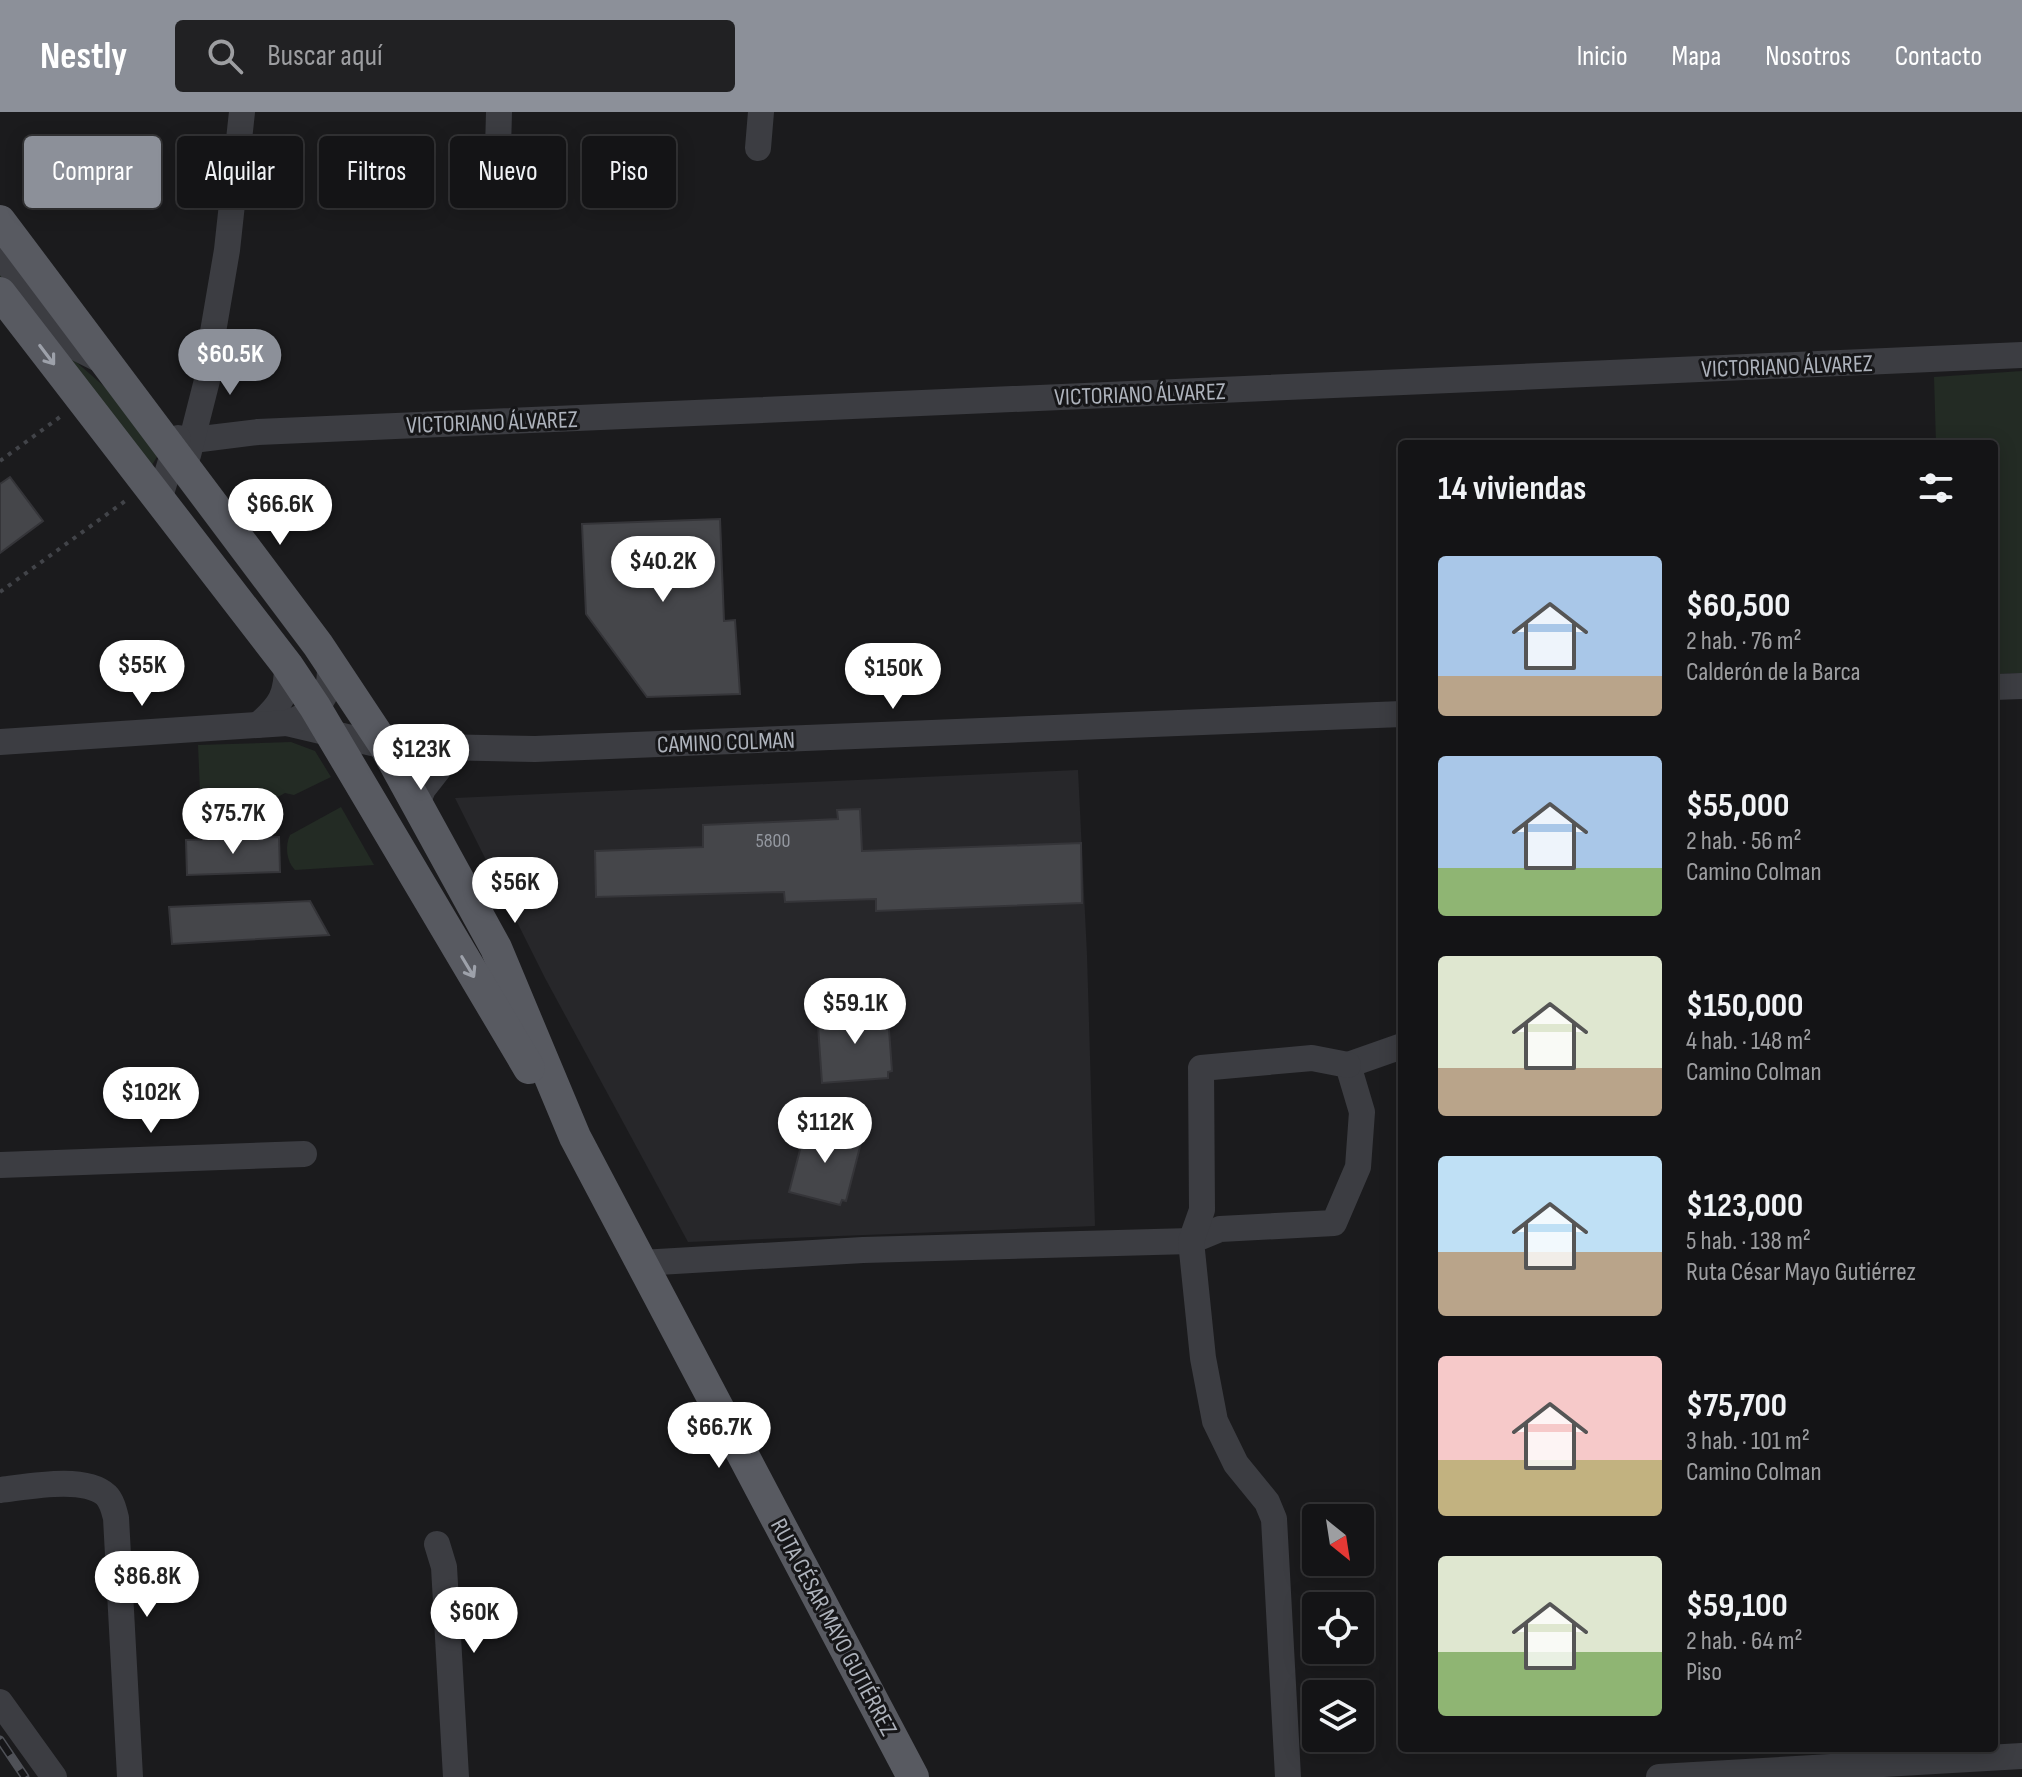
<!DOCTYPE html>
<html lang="es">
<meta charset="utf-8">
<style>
body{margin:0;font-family:"Sofia Sans Condensed",sans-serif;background:#212123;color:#f1f3f6;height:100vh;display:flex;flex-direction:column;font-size:30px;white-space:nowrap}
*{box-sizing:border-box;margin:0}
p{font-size:26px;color:#9d9ea1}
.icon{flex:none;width:44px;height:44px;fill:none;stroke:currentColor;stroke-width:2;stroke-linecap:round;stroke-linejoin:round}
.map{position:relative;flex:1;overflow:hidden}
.side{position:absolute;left:1398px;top:328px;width:600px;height:1312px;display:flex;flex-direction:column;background:#141416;border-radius:8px;box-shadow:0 4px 20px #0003,0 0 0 2px #333335}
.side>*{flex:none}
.top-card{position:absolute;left:24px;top:24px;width:760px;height:72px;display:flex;gap:16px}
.needle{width:52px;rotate:150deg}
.buttons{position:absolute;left:1302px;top:1392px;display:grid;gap:16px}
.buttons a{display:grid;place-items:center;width:72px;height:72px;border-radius:8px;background:#141416;box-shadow:0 4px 20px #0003,0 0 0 2px #333335;font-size:40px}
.price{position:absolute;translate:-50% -68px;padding:0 18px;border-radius:28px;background:#fff;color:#222;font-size:26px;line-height:52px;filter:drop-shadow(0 2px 4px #0008)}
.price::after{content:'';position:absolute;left:50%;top:48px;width:24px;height:18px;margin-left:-12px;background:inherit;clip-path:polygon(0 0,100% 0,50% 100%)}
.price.on{background:#8c9099;color:#fff}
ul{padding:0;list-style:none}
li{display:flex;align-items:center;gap:24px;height:200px;padding:0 40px}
li span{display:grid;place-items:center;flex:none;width:224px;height:160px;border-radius:8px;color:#555}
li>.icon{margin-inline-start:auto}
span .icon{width:96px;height:96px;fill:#fffc;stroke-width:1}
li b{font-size:34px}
h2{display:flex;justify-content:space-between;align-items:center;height:96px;padding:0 40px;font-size:34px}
.chip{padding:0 28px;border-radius:8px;background:#141416;box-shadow:0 4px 20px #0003,0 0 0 2px #333335;font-size:28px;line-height:72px}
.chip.on{background:#8c9099;color:#fff}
header{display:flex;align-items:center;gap:48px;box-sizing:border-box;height:112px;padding:0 40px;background:#8c9099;color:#fff}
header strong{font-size:38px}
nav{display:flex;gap:44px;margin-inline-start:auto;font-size:28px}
.search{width:560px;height:72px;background:#212123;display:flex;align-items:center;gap:20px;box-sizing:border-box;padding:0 28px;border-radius:8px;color:#9d9ea1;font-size:30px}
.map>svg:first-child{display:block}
</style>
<header>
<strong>Nestly</strong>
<div class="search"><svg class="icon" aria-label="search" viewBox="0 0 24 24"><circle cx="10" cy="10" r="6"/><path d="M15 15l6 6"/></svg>Buscar aquí</div>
<nav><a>Inicio</a><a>Mapa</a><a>Nosotros</a><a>Contacto</a></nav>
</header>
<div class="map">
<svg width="2022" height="1665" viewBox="0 0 2022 1665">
<rect width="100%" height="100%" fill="#1b1b1d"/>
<polygon fill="#27272a" points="1078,658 1087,843 1095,1114 688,1130 545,866 455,686"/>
<g fill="#232b24">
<polygon points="0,162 59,235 114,283 158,343 151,355 0,170"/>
<polygon points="2022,259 2022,561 1994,562 1994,332 1936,332 1934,265"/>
<polygon points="291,630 315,639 331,665 294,683 285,681 243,704 222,702 207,693 200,679 198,633"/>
<path d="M341 695 374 753 295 758C286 749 285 733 290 723Z"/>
</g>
<g fill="#45464a" stroke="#353539" stroke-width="2">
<polygon points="10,365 43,409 0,441 0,372"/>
<polygon points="720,407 724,509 735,508 740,582 647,585 586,502 582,412"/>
<polygon points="860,697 862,739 1081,731 1082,791 876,799 876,787 785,790 784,780 596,785 595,739 703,735 703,713 838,707 837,698"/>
<polygon points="279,725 280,760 187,763 186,728"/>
<polygon points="310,789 329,823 172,832 169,795"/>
<polygon points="882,895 883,904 888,904 892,959 888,960 888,966 822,971 818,914 827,914 827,906 832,906 831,899"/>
<polygon points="807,1011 857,1024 856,1030 861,1031 846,1089 842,1088 840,1093 789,1080"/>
</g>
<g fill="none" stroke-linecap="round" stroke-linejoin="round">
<g stroke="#424449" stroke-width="4" stroke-dasharray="4 6" stroke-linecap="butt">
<polyline points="0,349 64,302"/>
<polyline points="0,480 128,387"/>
</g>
<g stroke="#3c3d42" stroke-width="26">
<polyline points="758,36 761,0"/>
<polyline points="497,75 499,0"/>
<polyline points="0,142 71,233 105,250"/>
<polyline points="193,328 258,320 2022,243"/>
<polyline points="188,343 217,229 213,220 227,138 242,0"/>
<polyline points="159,388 178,326"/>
<polyline points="1994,575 2022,574"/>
<polyline points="287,611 385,634 535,637 1402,602"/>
<path d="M258 613C281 593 287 583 287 553"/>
<path d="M0 630 287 611C318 601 334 581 329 549"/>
<polyline points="417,692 423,677 455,636"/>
<polyline points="0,1053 304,1042"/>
<polyline points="641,1151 863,1138 1191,1129 1220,1117 1334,1111 1358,1055 1362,1000 1348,953 1402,934"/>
<path d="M0 1378C27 1375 84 1363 106 1383 112 1389 114 1398 116 1406L130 1665"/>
<polyline points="437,1432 444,1455 456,1665"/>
<polyline points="0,1590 54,1665"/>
<polyline points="1288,1665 1274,1407 1267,1390 1236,1352 1215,1309 1203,1246 1191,1129 1202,1098 1201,956 1312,946 1348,953"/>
<polyline points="1659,1665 2022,1644"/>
</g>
<g stroke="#585a61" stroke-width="32">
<polyline points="0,109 318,533 385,634 496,836 575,1025 913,1665"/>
<polyline points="0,181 287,553 315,595 529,956"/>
</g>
<g stroke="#4f5157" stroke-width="9">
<polyline id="rail" points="0,1628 25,1665"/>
</g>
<use href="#rail" stroke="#161618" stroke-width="6" stroke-dasharray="18" stroke-linecap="butt"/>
</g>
<defs><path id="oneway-shaft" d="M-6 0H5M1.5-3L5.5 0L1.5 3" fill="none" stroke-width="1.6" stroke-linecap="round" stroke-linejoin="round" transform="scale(2)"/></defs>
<g stroke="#9da1aa">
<use href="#oneway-shaft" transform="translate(47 243) rotate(53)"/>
<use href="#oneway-shaft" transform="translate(468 855) rotate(59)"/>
</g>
<g text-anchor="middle" stroke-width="6" stroke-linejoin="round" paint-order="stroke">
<g font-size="20" fill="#9498a0">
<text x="773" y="735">5800</text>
</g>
<g font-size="24" fill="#aeb3bc" stroke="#161618">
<text transform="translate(1787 254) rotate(-2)" y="8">VICTORIANO ÁLVAREZ</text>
<text transform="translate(1140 282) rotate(-2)" y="8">VICTORIANO ÁLVAREZ</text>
<text transform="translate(492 310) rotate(-2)" y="8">VICTORIANO ÁLVAREZ</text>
<text transform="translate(726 630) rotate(-2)" y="8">CAMINO COLMAN</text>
<text transform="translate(834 1515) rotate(62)" y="8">RUTA CÉSAR MAYO GUTIÉRREZ</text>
</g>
</g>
</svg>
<div class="buttons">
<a><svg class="needle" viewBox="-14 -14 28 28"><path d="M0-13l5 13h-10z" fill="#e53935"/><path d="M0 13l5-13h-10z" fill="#9d9ea1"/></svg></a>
<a><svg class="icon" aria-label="locate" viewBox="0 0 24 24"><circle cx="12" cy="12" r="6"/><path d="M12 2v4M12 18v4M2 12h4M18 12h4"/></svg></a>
<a><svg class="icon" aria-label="layers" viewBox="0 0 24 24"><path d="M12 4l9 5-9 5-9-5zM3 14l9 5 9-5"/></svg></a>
</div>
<b class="price on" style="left:230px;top:285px">$60.5K</b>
<b class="price" style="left:280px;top:435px">$66.6K</b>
<b class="price" style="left:663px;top:492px">$40.2K</b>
<b class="price" style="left:142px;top:596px">$55K</b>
<b class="price" style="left:893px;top:599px">$150K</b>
<b class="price" style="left:421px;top:680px">$123K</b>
<b class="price" style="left:233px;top:744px">$75.7K</b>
<b class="price" style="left:515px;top:813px">$56K</b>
<b class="price" style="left:855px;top:934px">$59.1K</b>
<b class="price" style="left:151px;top:1023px">$102K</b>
<b class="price" style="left:825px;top:1053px">$112K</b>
<b class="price" style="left:719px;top:1358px">$66.7K</b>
<b class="price" style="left:147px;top:1507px">$86.8K</b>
<b class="price" style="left:474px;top:1543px">$60K</b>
<div class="top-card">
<a class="chip on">Comprar</a>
<a class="chip">Alquilar</a>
<a class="chip">Filtros</a>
<a class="chip">Nuevo</a>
<a class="chip">Piso</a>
</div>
<section class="side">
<h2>14 viviendas<svg class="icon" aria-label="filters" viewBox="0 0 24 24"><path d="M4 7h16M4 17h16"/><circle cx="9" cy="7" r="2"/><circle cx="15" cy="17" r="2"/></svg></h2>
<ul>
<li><span style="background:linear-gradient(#a9c7e8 75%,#b9a48a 0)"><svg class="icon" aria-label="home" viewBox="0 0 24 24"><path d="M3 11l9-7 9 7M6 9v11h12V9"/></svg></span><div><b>$60,500</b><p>2 hab. · 76 m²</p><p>Calderón de la Barca</p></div></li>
<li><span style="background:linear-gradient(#a9c7e8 70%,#8fb573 0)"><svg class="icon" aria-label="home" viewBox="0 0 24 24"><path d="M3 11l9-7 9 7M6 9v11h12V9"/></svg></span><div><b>$55,000</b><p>2 hab. · 56 m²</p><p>Camino Colman</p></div></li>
<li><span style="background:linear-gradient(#dfe7d0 70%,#b9a48a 0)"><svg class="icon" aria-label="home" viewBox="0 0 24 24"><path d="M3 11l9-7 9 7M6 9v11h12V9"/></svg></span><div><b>$150,000</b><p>4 hab. · 148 m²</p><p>Camino Colman</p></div></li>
<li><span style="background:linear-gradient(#bfe0f5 60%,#b9a48a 0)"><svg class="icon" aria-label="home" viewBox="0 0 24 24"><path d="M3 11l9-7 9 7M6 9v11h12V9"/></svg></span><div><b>$123,000</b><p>5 hab. · 138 m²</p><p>Ruta César Mayo Gutiérrez</p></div></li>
<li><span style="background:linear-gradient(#f6c9c9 65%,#c2b280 0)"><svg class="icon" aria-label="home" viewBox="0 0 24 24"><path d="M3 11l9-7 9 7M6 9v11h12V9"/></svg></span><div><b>$75,700</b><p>3 hab. · 101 m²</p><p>Camino Colman</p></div></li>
<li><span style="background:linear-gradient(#dfe7d0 60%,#8fb573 0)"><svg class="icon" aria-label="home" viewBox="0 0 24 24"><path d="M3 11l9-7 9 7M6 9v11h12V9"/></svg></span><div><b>$59,100</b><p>2 hab. · 64 m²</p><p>Piso</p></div></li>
</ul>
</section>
</div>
